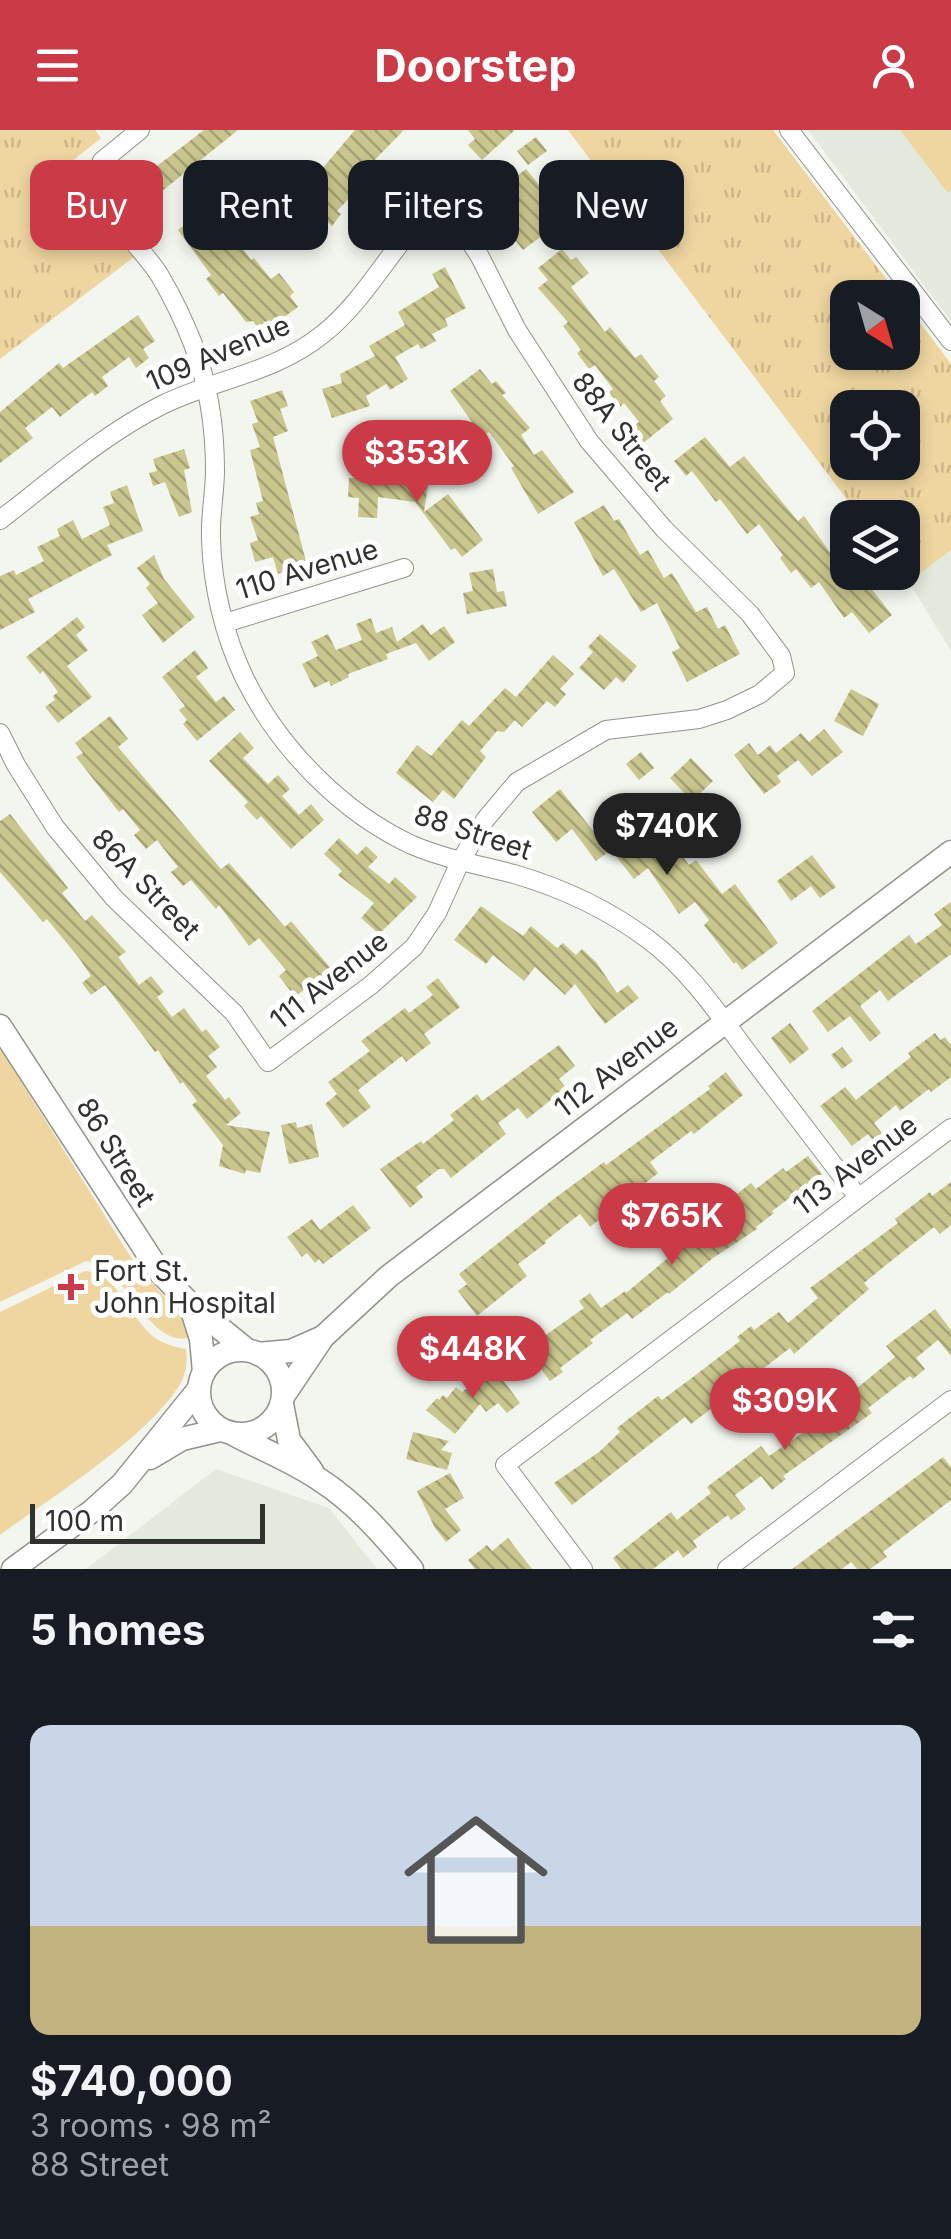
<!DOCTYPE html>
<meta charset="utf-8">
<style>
body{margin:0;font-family:Inter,sans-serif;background:#242831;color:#f1f3f6;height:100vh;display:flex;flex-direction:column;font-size:38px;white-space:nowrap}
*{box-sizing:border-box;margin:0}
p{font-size:32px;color:#9ea1a6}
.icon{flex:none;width:55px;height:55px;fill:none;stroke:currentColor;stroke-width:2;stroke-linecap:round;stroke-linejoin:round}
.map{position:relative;height:1439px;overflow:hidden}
.panel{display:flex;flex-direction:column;background:#171b24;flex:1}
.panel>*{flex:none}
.top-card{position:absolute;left:30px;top:30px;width:892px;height:90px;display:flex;gap:20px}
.needle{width:65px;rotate:143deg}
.fabs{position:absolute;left:830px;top:150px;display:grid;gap:20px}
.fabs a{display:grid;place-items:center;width:90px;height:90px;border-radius:20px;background:#171b24;box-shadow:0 5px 15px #0003;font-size:50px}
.scale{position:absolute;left:30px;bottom:25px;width:235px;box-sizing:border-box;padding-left:10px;border:5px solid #313230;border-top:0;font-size:28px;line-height:35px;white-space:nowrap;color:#313230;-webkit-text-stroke:8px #fff;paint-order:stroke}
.price{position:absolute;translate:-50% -85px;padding:0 22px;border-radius:35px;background:#cb3b47;color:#fff;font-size:32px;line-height:65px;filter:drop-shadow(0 2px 5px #0008)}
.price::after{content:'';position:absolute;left:50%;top:60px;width:30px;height:22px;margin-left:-15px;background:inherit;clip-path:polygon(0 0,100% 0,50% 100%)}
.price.current{background:#222;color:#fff}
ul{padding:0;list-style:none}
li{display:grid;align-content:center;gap:20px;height:530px;padding:0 30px}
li+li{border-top:2px solid #363941}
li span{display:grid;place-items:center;height:310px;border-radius:20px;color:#555}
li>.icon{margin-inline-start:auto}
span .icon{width:180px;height:180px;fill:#fffc;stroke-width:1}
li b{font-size:42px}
h2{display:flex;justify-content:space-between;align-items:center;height:120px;padding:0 30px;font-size:42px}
.pill{padding:0 35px;border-radius:20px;background:#171b24;box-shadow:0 5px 15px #0003;font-size:35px;line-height:90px}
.pill.current{background:#cb3b47;color:#fff}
header{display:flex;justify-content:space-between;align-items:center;height:130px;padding:0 30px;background:#cb3b47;color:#fff;font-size:45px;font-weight:700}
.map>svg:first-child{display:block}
</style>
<header><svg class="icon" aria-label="menu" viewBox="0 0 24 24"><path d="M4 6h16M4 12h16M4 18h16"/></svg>Doorstep<svg class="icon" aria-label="person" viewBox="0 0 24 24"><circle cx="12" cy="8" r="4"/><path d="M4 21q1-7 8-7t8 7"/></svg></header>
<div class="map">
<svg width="951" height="1439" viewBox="0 0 951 1439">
<defs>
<pattern id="park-tufts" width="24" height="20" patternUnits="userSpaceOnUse" patternTransform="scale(2.5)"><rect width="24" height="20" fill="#efd5a0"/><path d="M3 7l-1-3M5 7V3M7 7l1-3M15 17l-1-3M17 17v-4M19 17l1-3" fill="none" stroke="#cdb78a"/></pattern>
<pattern id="building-back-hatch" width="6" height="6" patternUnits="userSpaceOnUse" patternTransform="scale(2.5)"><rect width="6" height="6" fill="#c9c68e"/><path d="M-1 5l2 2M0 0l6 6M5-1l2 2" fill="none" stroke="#a4a174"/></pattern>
</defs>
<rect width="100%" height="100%" fill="#f3f6ef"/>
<g fill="#e3e9dc">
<polygon points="808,0 951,0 951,191"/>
<polygon points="951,420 951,521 909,452"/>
<polygon points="216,1339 329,1378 377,1439 86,1439"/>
</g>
<g fill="#efd5a0">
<polygon points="900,0 951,0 951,60 948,63"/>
<path d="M0 918 130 1126 187 1194 192 1207C147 1221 130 1138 86 1131L0 1172Z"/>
<path d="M85 1141C119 1143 130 1190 155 1208 164 1214 175 1217 186 1219 188 1233 186 1244 179 1256 144 1310 53 1366 0 1405V1182Z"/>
</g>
<g fill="url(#park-tufts)" fill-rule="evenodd">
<polygon points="0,0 95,0 101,8 66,36 134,127 0,229"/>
<path d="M568 0H773L900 167 848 168V222H902L903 170 951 234V420L909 452 901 443 902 388 860 387ZM848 278H902V332H848Z"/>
</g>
<g fill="url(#building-back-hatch)">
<polygon points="204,0 238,0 146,74 131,56"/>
<polygon points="355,0 404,0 352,53 358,59 337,81 341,84 332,96 321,87 308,103 293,90 327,47 321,40"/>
<polygon points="468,0 515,0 482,30 468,15 475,9"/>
<polygon points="536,7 547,21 528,35 517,21"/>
<polygon points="526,39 546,63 539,68 559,93 523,120 511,105 518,99 492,65"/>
<polygon points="211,75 251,130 254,128 271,149 279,143 294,162 290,166 298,177 262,203 253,191 246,192 223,163 219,166 206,149 211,145 178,100"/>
<polygon points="562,119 571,130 576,127 589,143 571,157 605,202 610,197 635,228 641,224 659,247 654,251 666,266 660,271 673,289 642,314 630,299 639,292 624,273 620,277 609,262 613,259 595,235 589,239 577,223 581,220 563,196 568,192 538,158 548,150 538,138"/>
<polygon points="445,137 466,178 445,189 448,196 432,204 436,211 421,219 418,214 395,227 408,249 390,260 386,254 366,266 370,276 332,288 322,259 342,253 340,244 375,226 369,216 405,195 398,182 439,157 432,144"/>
<polygon points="138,185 155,211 143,219 149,228 136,238 129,227 102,247 108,256 95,266 92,262 60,287 52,277 25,298 33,308 0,333 0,282 59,233 63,238"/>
<polygon points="480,239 492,254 496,251 506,263 502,265 530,298 521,305 534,325 542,320 574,362 538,384 511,338 514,336 489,302 482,306 450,261"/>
<polygon points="282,260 288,276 280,279 288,301 273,307 307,435 278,444 273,427 255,432 250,413 258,410 250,387 259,384 256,373 263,371 250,320 260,317 252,294 258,292 250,271"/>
<polygon points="705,307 730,337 744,326 798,391 804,386 854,456 863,448 892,485 869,503 852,482 844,488 819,452 811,458 796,439 791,443 780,428 783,425 759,394 747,404 720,369 716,372 692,341 686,346 674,331"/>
<polygon points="184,319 190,338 184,340 192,382 179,387 165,352 153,356 149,343 157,341 153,329"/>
<polygon points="399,337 430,342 424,382 448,364 483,410 462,427 455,418 451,420 415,372 378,367 377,388 358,387 359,368 348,367 349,348 398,347"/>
<polygon points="127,355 143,401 107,415 112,425 28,469 35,482 0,500 0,446 14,440 16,445 44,431 37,417 60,406 57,399 73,390 82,409 110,395 103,377 114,373 110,362"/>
<polygon points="604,375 614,391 619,389 640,425 648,420 664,448 672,443 696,482 707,477 718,499 725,495 740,524 687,552 672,522 680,518 657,473 641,482 614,439 603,446 574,392"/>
<polygon points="154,425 164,449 195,487 163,513 142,485 158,473 146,458 150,454 137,438"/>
<polygon points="493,439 497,462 504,461 507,476 467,484 463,463 473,461 469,443"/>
<polygon points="77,487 85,497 76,505 88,520 67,536 92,567 58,593 45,577 55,570 53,566 58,562 43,541 40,544 26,527"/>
<polygon points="371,488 376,503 392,497 397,512 423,494 431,505 444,496 455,512 429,531 416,513 386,524 388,529 348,544 349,547 331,556 329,551 314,558 302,534 318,526 311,512 328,504 336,520 362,510 356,494"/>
<polygon points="600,504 637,536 623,553 616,547 604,560 579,538 593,522 588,517"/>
<polygon points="195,520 208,538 196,547 216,572 224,566 235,580 197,611 183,594 187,590 179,580 185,576 162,547"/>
<polygon points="553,525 574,544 560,559 566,564 555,577 547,571 522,597 515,590 504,602 497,601 480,621 486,627 454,669 443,660 433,672 396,643 417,615 431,626 462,590 469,596 505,558 516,567"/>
<polygon points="851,559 879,574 863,606 834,591"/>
<polygon points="110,586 128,609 118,617 221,739 229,733 285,797 291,791 333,841 310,862 306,858 295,867 279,846 286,840 259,808 249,816 219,775 216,779 191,750 183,756 171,742 178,737 157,710 146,719 134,705 140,700 123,679 119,682 76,627 83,623 75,613"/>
<polygon points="824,599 843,622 812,646 798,630 777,646 781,652 764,664 734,625 749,613 758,625 770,615 776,623 801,603 809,612"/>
<polygon points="240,602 254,618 243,628 268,654 278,645 290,659 282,666 299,685 311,674 324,690 291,719 261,686 257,690 244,676 248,672 209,631"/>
<polygon points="641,622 654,638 639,650 626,634"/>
<polygon points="691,628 713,651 692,671 670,648"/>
<polygon points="560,659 594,702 620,682 645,716 657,707 669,723 676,717 689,735 696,730 722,764 735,754 778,813 742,840 736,832 734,834 704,795 709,790 695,772 679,784 648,738 634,749 611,720 596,731 572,699 556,712 532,682"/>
<polygon points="10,684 68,758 62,763 85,791 92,785 126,822 118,827 139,855 151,846 164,862 157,867 172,887 184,878 202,902 206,899 220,917 208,926 217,937 206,946 225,970 229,967 241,983 226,995 270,1002 260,1043 246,1040 245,1044 219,1036 223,1015 192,975 197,971 183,952 180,954 158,920 155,922 105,855 91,865 82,853 91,846 79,828 47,789 43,792 0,742 0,691"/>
<polygon points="339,708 357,725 366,716 378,727 368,737 389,754 395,747 417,767 379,804 361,788 374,773 338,745 342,741 324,724"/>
<polygon points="812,725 836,757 820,768 811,756 791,771 777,751"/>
<polygon points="951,772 951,824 888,871 880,860 860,876 881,903 870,912 850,886 828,902 812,881 909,805 916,814 942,795 934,784"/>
<polygon points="481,776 523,806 531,796 557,818 563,813 576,825 582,819 596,832 617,863 628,855 639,868 605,894 575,854 565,865 535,837 524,851 493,825 486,834 454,810"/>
<polygon points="438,848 460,877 424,904 431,913 406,932 402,926 358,960 371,977 343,998 325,974 337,964 328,952 370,921 361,911 405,878 409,883 433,865 426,857"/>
<polygon points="790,893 809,919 790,934 771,908"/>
<polygon points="935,903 940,910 945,907 951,915 951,947 931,962 929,959 900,981 896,975 874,993 892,1016 883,1023 868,1004 852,1016 820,976 845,957 856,970 911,927 908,923"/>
<polygon points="559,915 575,936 559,949 566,958 527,989 518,978 498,993 506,1004 451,1048 444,1039 439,1039 416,1057 423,1067 410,1078 380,1039 421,1011 423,1014 454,990 450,985 477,964 482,971"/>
<polygon points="842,917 853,931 842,939 831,925"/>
<polygon points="726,942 743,965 694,1004 691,1001 650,1032 658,1043 590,1097 580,1084 545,1111 546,1113 518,1134 527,1146 477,1186 458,1161 467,1154 459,1144 555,1068 604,1032 606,1035 710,959 708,956"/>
<polygon points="296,992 297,998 312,994 319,1027 289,1034 281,995"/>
<polygon points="808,1026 822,1044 772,1081 774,1083 756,1097 757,1099 713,1128 669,1164 668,1162 632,1189 627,1183 590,1210 593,1213 560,1238 563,1242 550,1251 526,1219 584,1178 579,1171 590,1163 601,1178 625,1161 626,1163 674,1123 671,1119 694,1102 692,1100 707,1088 712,1094 742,1071 737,1064 751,1053 756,1059 783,1038 786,1042"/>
<polygon points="951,1052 951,1095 940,1104 934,1097 886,1135 864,1153 869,1159 794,1224 790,1218 691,1294 685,1287 572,1375 554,1353 599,1322 620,1302 617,1298 658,1266 662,1270 693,1247 740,1211 737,1207 751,1196 754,1200 779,1182 788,1193 818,1168 810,1158 898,1093 895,1089 930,1062 932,1066"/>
<polygon points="353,1075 371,1098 323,1134 319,1129 315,1133 307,1123 302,1127 287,1107 312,1089 320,1100"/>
<polygon points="935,1179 951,1200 951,1226 938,1210 916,1228 925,1239 913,1249 910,1246 868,1278 872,1283 783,1346 786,1349 772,1360 761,1346 735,1365 746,1379 731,1390 728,1385 693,1411 697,1417 683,1428 678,1420 653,1439 621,1439 613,1428 671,1382 677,1390 711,1363 707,1357 761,1316 769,1326 836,1280 834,1277 895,1227 886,1216"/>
<polygon points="494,1238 520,1273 507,1283 498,1273 486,1282 480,1274 455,1304 426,1280 437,1268 439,1270 443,1265 447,1268 456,1257 462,1262"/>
<polygon points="413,1302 449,1311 441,1320 452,1323 447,1340 406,1329"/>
<polygon points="943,1327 951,1337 951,1370 883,1422 887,1427 870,1439 857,1439 851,1432 842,1439 792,1439"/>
<polygon points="450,1343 464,1368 445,1379 461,1400 446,1412 435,1398 417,1361"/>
<polygon points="508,1408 532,1439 475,1439 468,1430 487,1415 492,1421"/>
</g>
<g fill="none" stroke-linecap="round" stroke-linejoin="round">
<g stroke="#91938d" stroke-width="20">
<g id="minor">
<path d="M140 0 102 31C85 72 141 114 160 146 173 168 184 191 193 214 208 253 215 299 215 340 215 363 210 385 211 408 212 455 224 505 244 547 278 617 341 682 412 715 445 729 480 735 514 744 562 758 609 780 649 810 689 840 718 883 748 923 785 971 821 1019 858 1067"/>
<polyline points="789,0 951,211"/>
<path d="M0 390C52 350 104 304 162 275 217 248 273 244 323 204 362 173 388 125 421 87L433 80 450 86 460 97 479 125 517 200 589 311 664 399 750 484 781 526 785 543 760 564 727 580 699 589 606 600 517 652 485 690 460 732 437 783 414 817 371 855 268 932 234 883 114 768 55 697 16 635 0 603"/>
<polyline points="225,493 404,438"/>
<polyline points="583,1439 505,1335 951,998"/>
<polyline points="727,1439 951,1270"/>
</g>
</g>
<g stroke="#91938d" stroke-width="25">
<g id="tertiary">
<polyline points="0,896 159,1141 190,1174 247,1220"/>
<polyline points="190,1174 201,1209 204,1242"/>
<circle cx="241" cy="1262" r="42"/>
<polyline points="258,1224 291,1221 323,1207"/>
<polyline points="284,1265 323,1207 389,1146 951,722"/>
<polyline points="282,1274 289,1310 312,1341"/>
<path d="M235 1305C263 1320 294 1332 320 1350 356 1373 384 1406 412 1439"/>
<polyline points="150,1328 182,1309 220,1300"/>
<polyline points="13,1439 92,1381 122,1354 198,1260"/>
</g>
</g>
<use href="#minor" stroke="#fff" stroke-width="18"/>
<use href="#tertiary" stroke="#fff" stroke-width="22"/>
</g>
<path fill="#cb3b47" stroke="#fff" stroke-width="4" d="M66 1142h10v10h10v10h-10v10h-10v-10h-10v-10h10z"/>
<g text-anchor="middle" stroke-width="10" stroke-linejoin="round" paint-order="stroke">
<g font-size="28" fill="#313230" stroke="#fff">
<text transform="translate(218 223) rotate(-23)" y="10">109 Avenue</text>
<text transform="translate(622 301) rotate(52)" y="10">88A Street</text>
<text transform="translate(307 439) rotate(-17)" y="10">110 Avenue</text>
<text transform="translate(473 702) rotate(18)" y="10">88 Street</text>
<text transform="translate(146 754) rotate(46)" y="10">86A Street</text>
<text transform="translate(329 850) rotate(-38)" y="10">111 Avenue</text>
<text transform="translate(616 937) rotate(-37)" y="10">112 Avenue</text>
<text transform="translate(116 1022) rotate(58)" y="10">86 Street</text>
<text transform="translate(855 1035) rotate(-37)" y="10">113 Avenue</text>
</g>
<g font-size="28" fill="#313230" stroke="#fff" text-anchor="start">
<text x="94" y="1151">Fort St.<tspan x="94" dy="32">John Hospital</tspan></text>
</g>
</g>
</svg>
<div class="fabs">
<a><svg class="needle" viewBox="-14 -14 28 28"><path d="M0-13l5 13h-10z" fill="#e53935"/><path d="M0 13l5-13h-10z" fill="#9ea1a6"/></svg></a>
<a><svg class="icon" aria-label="locate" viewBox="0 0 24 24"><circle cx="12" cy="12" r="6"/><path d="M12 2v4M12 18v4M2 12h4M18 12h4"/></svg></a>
<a><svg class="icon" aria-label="layers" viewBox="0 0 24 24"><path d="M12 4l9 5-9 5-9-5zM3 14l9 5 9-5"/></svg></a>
</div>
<div class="scale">100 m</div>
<b class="price" style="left:417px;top:375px">$353K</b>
<b class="price current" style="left:667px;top:748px">$740K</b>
<b class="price" style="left:672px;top:1138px">$765K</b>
<b class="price" style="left:473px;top:1271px">$448K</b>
<b class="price" style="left:785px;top:1323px">$309K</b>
<div class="top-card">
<a class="pill current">Buy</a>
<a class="pill">Rent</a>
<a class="pill">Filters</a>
<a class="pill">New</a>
</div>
</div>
<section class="panel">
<h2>5 homes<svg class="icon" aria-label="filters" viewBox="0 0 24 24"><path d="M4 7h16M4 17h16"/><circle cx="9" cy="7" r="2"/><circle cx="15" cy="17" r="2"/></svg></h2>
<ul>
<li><span style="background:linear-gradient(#c9d6e8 65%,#c2b280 0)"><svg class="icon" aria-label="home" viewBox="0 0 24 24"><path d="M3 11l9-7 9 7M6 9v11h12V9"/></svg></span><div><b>$740,000</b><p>3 rooms · 98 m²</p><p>88 Street</p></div></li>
</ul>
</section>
